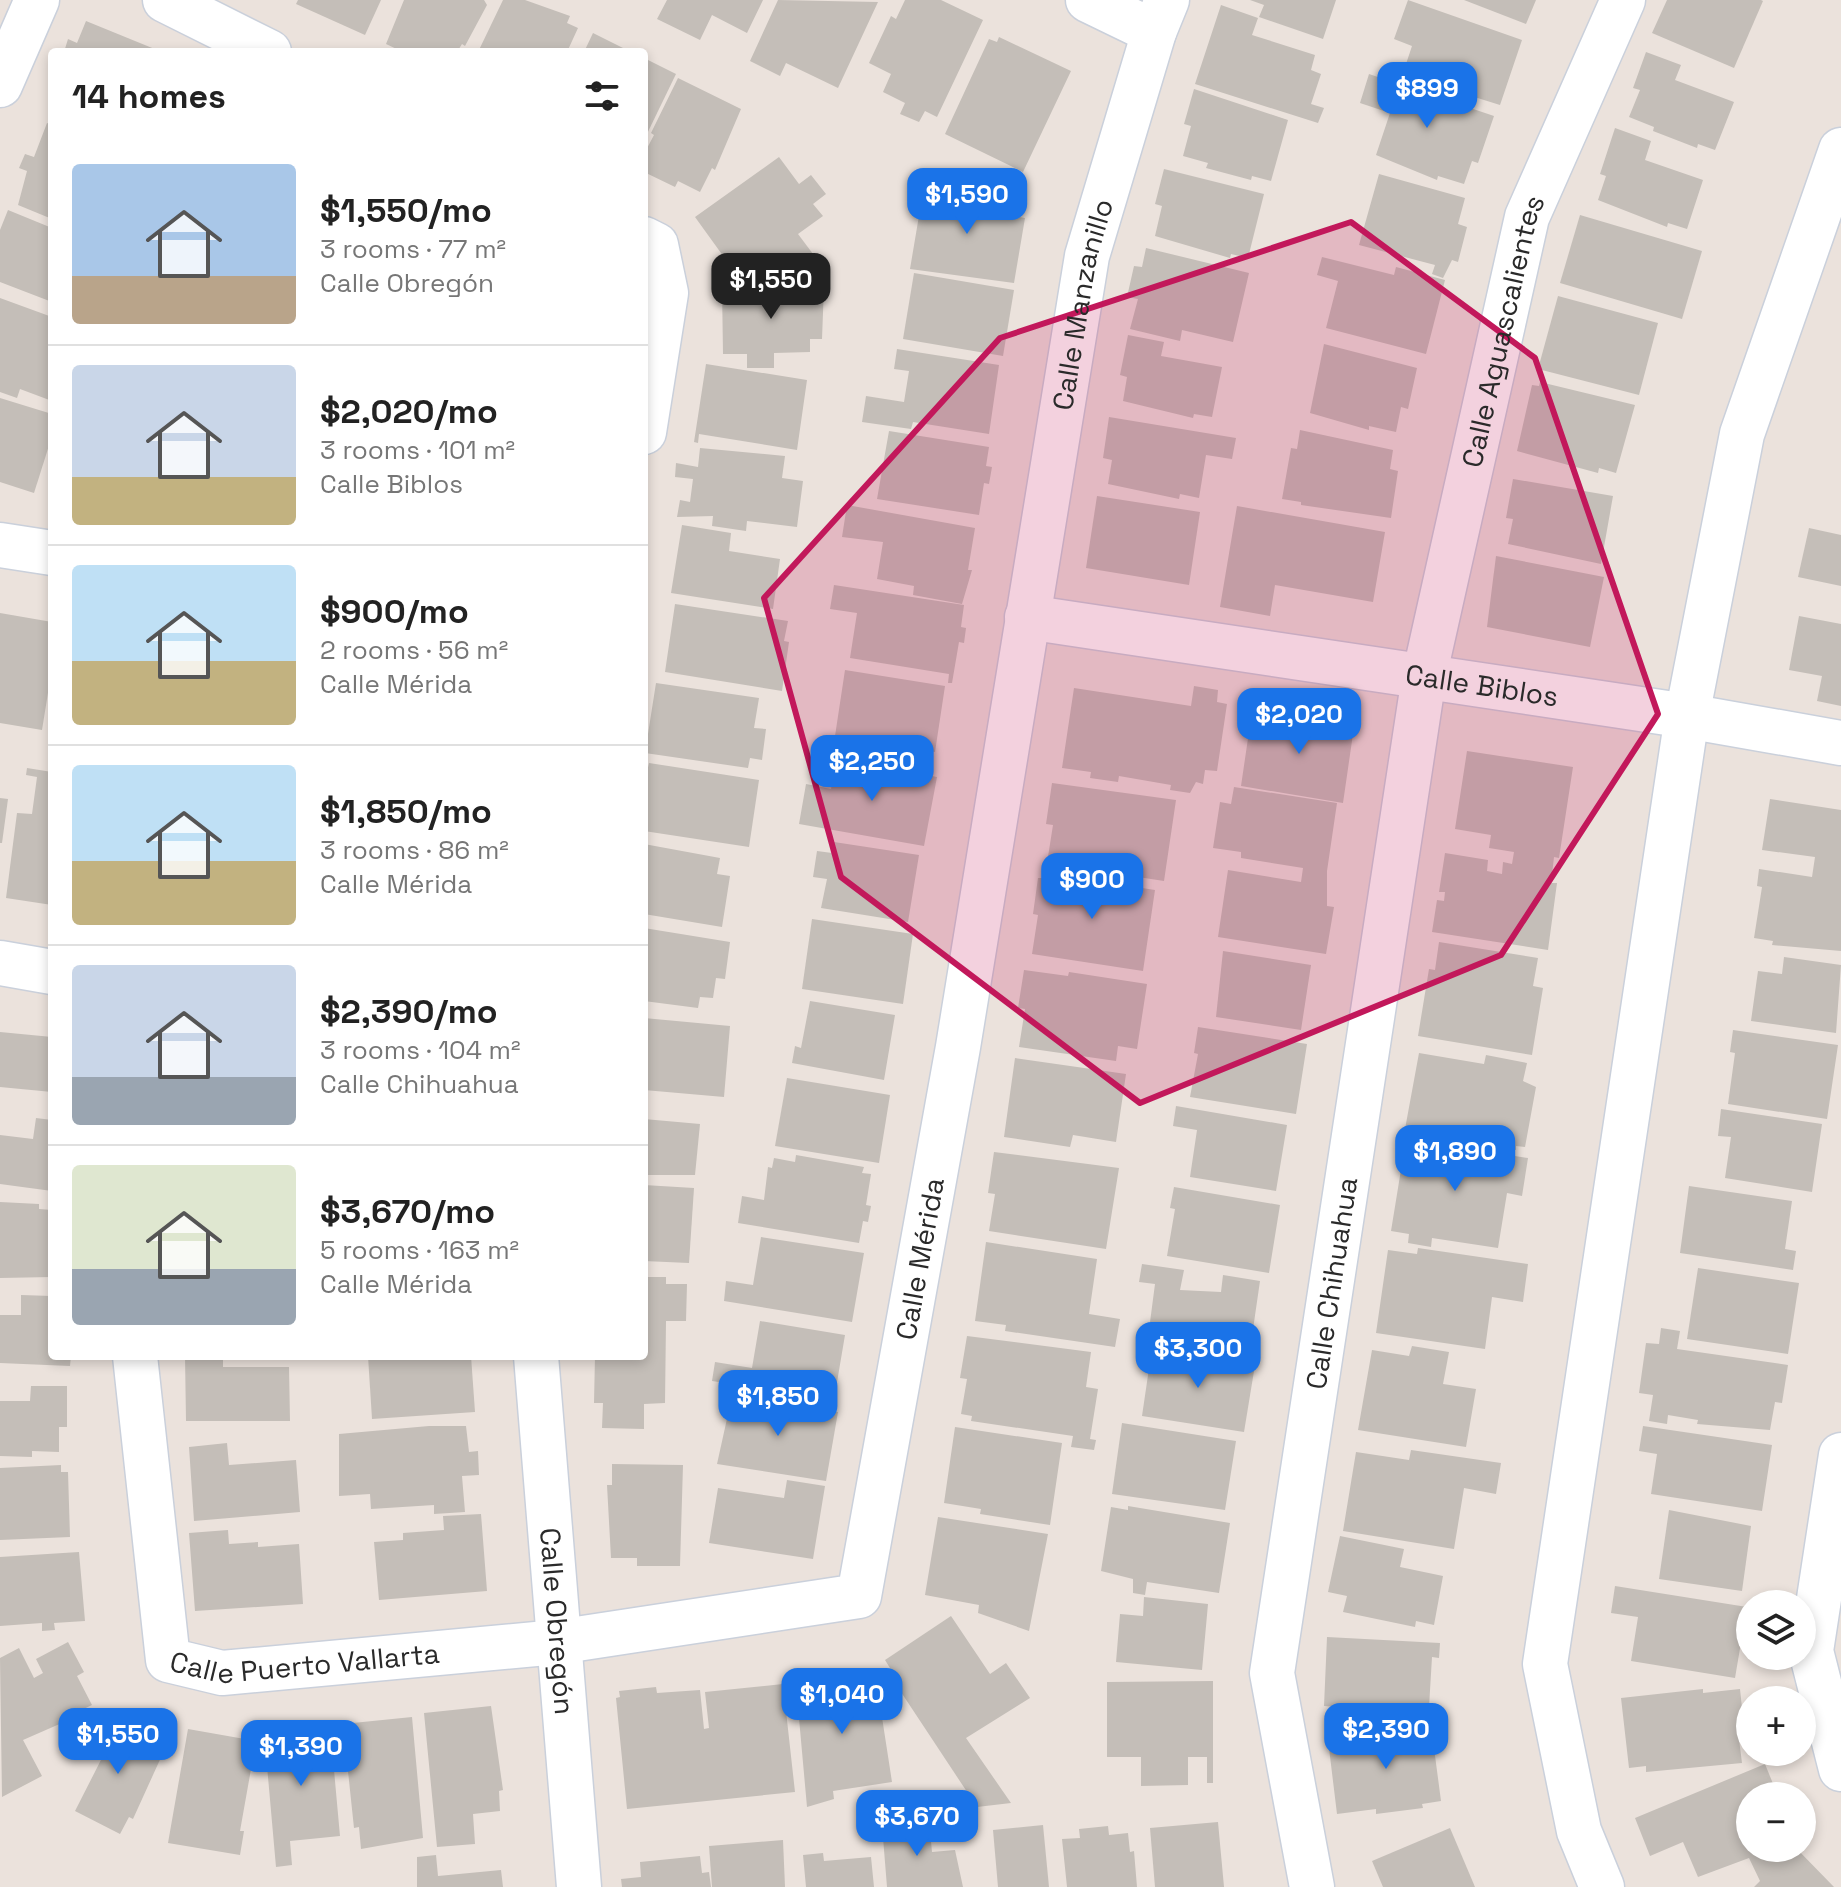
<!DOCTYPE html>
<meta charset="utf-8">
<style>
body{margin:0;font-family:"Space Grotesk",sans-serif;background:#f6f6f6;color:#222;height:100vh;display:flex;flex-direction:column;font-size:30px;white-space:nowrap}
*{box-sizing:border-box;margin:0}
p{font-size:26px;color:#767676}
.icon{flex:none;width:44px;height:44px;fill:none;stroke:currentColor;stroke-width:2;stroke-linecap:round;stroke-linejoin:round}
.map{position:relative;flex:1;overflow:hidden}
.details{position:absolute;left:48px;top:48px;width:600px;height:1312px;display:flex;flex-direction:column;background:#fff;border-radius:8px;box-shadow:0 4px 12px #0003}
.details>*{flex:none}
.buttons{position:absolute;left:1736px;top:1590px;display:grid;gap:16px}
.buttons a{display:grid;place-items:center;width:80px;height:80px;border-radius:50%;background:#fff;box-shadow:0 4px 12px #0003;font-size:40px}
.price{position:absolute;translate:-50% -68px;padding:0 18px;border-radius:16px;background:#1a73e8;color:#fff;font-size:26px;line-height:52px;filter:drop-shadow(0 2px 4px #0008)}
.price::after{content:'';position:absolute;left:50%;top:48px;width:24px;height:18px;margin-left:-12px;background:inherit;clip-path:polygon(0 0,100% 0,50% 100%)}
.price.active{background:#222;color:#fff}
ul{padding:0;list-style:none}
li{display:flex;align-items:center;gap:24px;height:200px;padding:0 24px}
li+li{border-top:2px solid #e0e0e0}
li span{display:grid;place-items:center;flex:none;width:224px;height:160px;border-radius:8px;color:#555}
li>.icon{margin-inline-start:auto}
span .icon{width:96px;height:96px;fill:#fffc;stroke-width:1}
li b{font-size:34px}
h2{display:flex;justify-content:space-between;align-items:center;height:96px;padding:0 24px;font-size:34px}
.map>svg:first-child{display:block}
</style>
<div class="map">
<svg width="1841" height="1887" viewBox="0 0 1841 1887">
<rect width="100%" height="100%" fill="#ebe2dc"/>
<g fill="#c4beb8">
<polygon points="298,0 381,0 365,35 296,4"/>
<polygon points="404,0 484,0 487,5 465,46 462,44 457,52 403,52 386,44"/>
<polygon points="503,0 525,0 570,16 567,23 578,28 567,52 478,52"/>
<polygon points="667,0 763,0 747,33 712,15 700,40 657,19"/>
<polygon points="778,0 878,2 838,88 786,63 780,76 750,61"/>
<polygon points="905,0 941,0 983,20 937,117 925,111 919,122 900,114 905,103 883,92 891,74 869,63 891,16 896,19"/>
<polygon points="1250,0 1336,0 1323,39 1259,17 1264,5"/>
<polygon points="1408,0 1522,40 1500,105 1420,80 1422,77 1404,70 1412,46 1394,39"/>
<polygon points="1464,0 1536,0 1526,24"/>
<polygon points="1667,0 1761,0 1763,1 1734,68 1652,33"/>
<polygon points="1221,5 1258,18 1252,35 1315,55 1311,70 1321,74 1311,104 1324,108 1318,123 1195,84"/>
<polygon points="86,21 162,52 64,52 68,39 77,43"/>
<polygon points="593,33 631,52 584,52"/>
<polygon points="999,37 1071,71 1023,172 945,134 989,39 997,42"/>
<polygon points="1646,52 1681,65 1675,80 1734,102 1715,150 1698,144 1697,148 1653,131 1654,127 1629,117 1640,90 1633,88"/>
<polygon points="644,58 676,74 644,140"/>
<polygon points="1369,74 1494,116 1478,163 1472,161 1464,184 1438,176 1437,180 1376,155 1390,113 1360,103"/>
<polygon points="678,78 741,109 715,170 712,168 700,192 678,181 675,187 644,172 644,154 654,135 651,133"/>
<polygon points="1194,89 1288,120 1271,181 1252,176 1251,180 1206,168 1208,163 1183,156 1191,126 1184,124"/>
<polygon points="47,123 52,125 52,219 18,205 27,171 19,168 25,154 34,157"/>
<polygon points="1615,128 1651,141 1645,160 1703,180 1687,229 1668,223 1667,227 1598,200 1606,176 1600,174"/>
<polygon points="779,157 799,184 811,175 826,194 813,204 823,216 798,234 816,258 780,284 763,260 739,278 695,217"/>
<polygon points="1164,169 1264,194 1248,258 1231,254 1230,258 1155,236 1162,206 1155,204"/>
<polygon points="1379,174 1465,198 1458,224 1467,227 1458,262 1452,260 1443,278 1432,274 1435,265 1359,245"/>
<polygon points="943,181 985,187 984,197 1003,200 1001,214 1025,218 1014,283 910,269 922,198 941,201"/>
<polygon points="8,210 52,228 49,246 52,248 52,302 0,282 0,230"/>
<polygon points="1580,215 1702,251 1682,319 1560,283"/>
<polygon points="1146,248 1249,273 1233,342 1182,330 1180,341 1130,329 1138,299 1127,297 1134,266 1142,267"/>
<polygon points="1322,257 1394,275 1396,267 1445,280 1426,354 1326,328 1338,281 1317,275"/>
<polygon points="914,273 1014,290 1003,356 903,339"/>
<polygon points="824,286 822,339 810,339 810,352 774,353 774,368 747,368 747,354 723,354 722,287"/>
<polygon points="1558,296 1658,323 1639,395 1538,369"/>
<polygon points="0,298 52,317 52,401 20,389 17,398 0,392"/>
<polygon points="1128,335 1164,342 1161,356 1222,367 1212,417 1194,414 1193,418 1123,401 1127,377 1120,375"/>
<polygon points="1324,344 1417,368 1408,409 1401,407 1396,432 1369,426 1369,430 1310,413"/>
<polygon points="897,349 999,365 989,434 913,422 911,429 862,422 866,396 904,402 909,371 894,369"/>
<polygon points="706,364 807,380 797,450 699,434 698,443 694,442"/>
<polygon points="1540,382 1635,405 1616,473 1599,468 1598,473 1517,451 1532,385 1539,386"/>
<polygon points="0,398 52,414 52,436 34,493 0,482"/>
<polygon points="1109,417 1236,438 1232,459 1206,455 1199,498 1180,494 1179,499 1108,484 1112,460 1103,458"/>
<polygon points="1300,430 1393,450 1390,469 1398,471 1391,518 1301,505 1301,502 1282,499 1291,448 1297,449"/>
<polygon points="889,431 989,447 986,466 992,467 989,484 984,483 979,515 877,499"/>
<polygon points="700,448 785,456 782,478 803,481 797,527 747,521 746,531 712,526 713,516 677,517 680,500 690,502 693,479 675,477 676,463 698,467"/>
<polygon points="1513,479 1613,496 1601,564 1508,544 1513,519 1506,518"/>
<polygon points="1097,496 1200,512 1189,585 1086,568"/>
<polygon points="847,505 975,528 968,570 972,570 962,604 913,595 914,586 877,579 883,542 842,537"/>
<polygon points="1237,506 1385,532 1373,602 1275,585 1270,616 1220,607"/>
<polygon points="682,525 731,533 729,551 780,559 773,609 671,593"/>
<polygon points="1809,528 1841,535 1841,586 1798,577"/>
<polygon points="1496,556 1604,577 1590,647 1487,627"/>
<polygon points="834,585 964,605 961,627 966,628 964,643 959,642 952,683 948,683 949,674 850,658 857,613 830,609"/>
<polygon points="675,604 788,621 784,641 789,642 782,691 665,672"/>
<polygon points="0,613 52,622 52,668 42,730 0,723"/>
<polygon points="1799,616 1841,624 1841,706 1817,701 1822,676 1789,670"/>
<polygon points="845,670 945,686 935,752 835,736"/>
<polygon points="656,683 759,698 754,728 766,729 762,760 750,758 748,768 645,753"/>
<polygon points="1194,686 1218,690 1217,702 1227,704 1217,771 1205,770 1203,784 1196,782 1190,793 1170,790 1171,785 1119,776 1118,782 1090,778 1091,772 1062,768 1074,688 1191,706"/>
<polygon points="1295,704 1338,711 1334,731 1353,734 1343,803 1241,786 1251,718 1292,724"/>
<polygon points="1467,751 1573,767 1559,858 1554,857 1551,883 1557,883 1548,950 1432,932 1437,900 1444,901 1445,892 1439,892 1445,853 1488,860 1487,871 1502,874 1503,862 1512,864 1514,852 1489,848 1491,835 1455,829"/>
<polygon points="837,758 937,777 924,846 799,824 806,784 831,789"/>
<polygon points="649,763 759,780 749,847 644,831 644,785"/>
<polygon points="27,768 52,772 52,905 6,898 17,813 32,814 37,777 26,775"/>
<polygon points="1052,783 1176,800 1164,881 1047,863 1053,825 1046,824"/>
<polygon points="1234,787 1337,803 1327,871 1327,906 1334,907 1326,954 1218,937 1228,870 1301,882 1303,868 1241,858 1241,852 1213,848 1220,802 1231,804"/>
<polygon points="0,798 8,799 2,843 0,843"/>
<polygon points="1770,799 1841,810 1841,951 1772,945 1773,941 1754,938 1762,887 1757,886 1759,869 1812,877 1815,857 1762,850"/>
<polygon points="834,842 919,855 908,922 821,908 827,879 813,877 817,851 832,853"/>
<polygon points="644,844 720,858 717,874 730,876 722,927 644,914"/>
<polygon points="1044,873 1155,890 1143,971 1032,954 1038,915 1033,914 1038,878 1044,878"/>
<polygon points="812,919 913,934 903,1004 802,989"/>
<polygon points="644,928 730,942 725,979 716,978 713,998 700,997 698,1008 644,1001"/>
<polygon points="1439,942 1538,958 1533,986 1543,988 1532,1055 1418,1036 1429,969 1435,970"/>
<polygon points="1223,951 1311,965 1301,1030 1216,1017"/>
<polygon points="1784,957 1841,965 1836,1033 1751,1021 1758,971 1782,974"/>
<polygon points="1024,970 1068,976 1069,972 1147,984 1137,1049 1118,1046 1116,1061 1019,1047 1025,1009 1018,1008"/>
<polygon points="810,1001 895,1015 884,1080 792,1063 795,1046 801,1048"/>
<polygon points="644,1018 730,1026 724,1097 644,1090"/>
<polygon points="1198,1027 1307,1044 1296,1114 1190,1097 1198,1054 1194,1053"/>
<polygon points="1733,1030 1838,1045 1827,1119 1728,1104 1735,1053 1730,1052"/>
<polygon points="0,1032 52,1037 52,1092 0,1087"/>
<polygon points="1419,1053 1484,1064 1486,1055 1527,1063 1523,1081 1536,1087 1525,1147 1516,1146 1516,1150 1405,1129"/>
<polygon points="1015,1058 1126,1074 1116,1142 1073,1135 1070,1147 1004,1137"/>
<polygon points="787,1078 890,1095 879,1163 775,1146"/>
<polygon points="1176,1106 1287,1125 1276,1191 1190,1177 1197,1130 1173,1126"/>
<polygon points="1721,1109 1822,1124 1812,1192 1725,1178 1731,1137 1718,1136"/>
<polygon points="36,1118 52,1120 52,1191 0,1184 0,1135 33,1139"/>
<polygon points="644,1119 700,1124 695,1175 644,1175"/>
<polygon points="1406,1139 1528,1158 1522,1196 1507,1193 1498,1248 1432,1238 1431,1247 1408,1243 1409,1234 1391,1231"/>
<polygon points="994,1152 1119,1168 1106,1249 989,1231 995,1194 988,1193"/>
<polygon points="796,1155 864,1167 862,1173 871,1174 866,1205 871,1206 868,1222 863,1221 859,1243 738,1223 742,1196 764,1200 768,1167 772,1168 774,1158 795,1162"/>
<polygon points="644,1185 694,1188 689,1263 644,1261"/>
<polygon points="1689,1186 1792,1201 1785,1249 1796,1251 1793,1270 1680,1253"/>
<polygon points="1174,1187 1280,1205 1269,1273 1167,1256 1175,1209 1170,1208"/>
<polygon points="0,1202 39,1204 39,1209 52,1210 52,1277 0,1278"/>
<polygon points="761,1237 864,1253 852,1322 724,1301 726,1281 753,1285"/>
<polygon points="986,1242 1097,1259 1089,1314 1120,1319 1115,1347 1005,1331 1006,1325 975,1321"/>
<polygon points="1418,1248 1528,1264 1523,1302 1492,1297 1485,1349 1376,1333 1388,1250 1417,1254"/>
<polygon points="1142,1264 1184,1270 1180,1290 1221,1292 1223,1275 1260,1281 1250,1350 1167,1339 1166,1348 1147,1345 1155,1284 1139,1282"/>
<polygon points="1698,1268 1799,1283 1788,1354 1687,1339"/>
<polygon points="644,1277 666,1277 666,1284 687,1284 686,1321 666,1321 665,1403 644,1404 644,1429 602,1428 603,1403 594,1403 595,1356 644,1356"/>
<polygon points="21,1295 52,1296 52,1356 71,1356 70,1366 0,1363 0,1315 21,1315"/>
<polygon points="760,1321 845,1335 834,1400 712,1381 715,1362 752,1368"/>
<polygon points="1661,1328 1680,1331 1677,1349 1788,1365 1782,1403 1775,1402 1770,1430 1697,1424 1698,1420 1668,1415 1667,1424 1649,1421 1653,1395 1639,1393 1646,1343 1659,1344"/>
<polygon points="967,1336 1091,1352 1086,1387 1098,1389 1090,1439 1096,1440 1094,1450 1071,1447 1073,1436 971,1421 972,1416 961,1414 967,1379 960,1378"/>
<polygon points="1412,1346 1449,1352 1443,1384 1476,1389 1466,1447 1358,1430 1372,1350 1409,1356"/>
<polygon points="1152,1348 1255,1365 1244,1432 1142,1416"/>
<polygon points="185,1356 223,1356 223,1367 289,1367 290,1421 186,1421"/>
<polygon points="368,1356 471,1356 475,1412 372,1419"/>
<polygon points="31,1386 67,1386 67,1427 59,1427 59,1452 32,1451 32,1457 0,1456 0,1401 30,1401"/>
<polygon points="732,1396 838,1412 826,1481 717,1464"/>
<polygon points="1122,1423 1236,1441 1225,1510 1112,1494"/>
<polygon points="429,1426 466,1426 469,1452 478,1451 479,1475 462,1476 465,1512 434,1514 434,1505 371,1509 370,1494 339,1496 339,1434"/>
<polygon points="1643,1426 1772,1445 1762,1511 1651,1494 1657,1454 1639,1451"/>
<polygon points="955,1427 1062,1443 1050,1525 980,1514 981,1509 944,1503"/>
<polygon points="227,1443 229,1465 296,1460 300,1512 194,1521 189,1447"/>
<polygon points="1411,1450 1501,1463 1496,1494 1464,1488 1454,1549 1343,1531 1356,1452 1409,1460"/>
<polygon points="612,1464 683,1465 680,1566 637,1566 637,1558 611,1558 607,1485 612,1485"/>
<polygon points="61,1465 61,1472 68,1472 70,1537 0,1540 0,1468"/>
<polygon points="787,1480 825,1486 813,1559 709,1543 718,1488 784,1498"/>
<polygon points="1128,1506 1230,1523 1219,1593 1147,1582 1145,1595 1133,1593 1133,1579 1101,1571 1111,1507 1128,1510"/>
<polygon points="1669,1510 1751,1526 1742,1591 1659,1579"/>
<polygon points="481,1514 487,1591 379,1600 374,1542 403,1540 403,1533 444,1530 443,1516"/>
<polygon points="938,1517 1048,1534 1029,1631 978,1613 979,1605 925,1595"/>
<polygon points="228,1530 229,1544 258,1542 258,1547 299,1544 303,1604 195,1611 189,1533"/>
<polygon points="1340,1536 1404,1549 1400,1567 1443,1576 1434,1625 1416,1621 1415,1627 1343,1612 1347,1596 1328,1592"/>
<polygon points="79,1552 85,1621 54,1623 55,1630 42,1631 42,1623 0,1626 0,1557"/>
<polygon points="1615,1586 1747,1607 1735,1678 1631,1661 1638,1617 1611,1613"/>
<polygon points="1144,1597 1208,1604 1202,1670 1116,1662 1120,1614 1143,1616"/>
<polygon points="951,1616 990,1674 1006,1663 1030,1698 966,1738 1011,1803 977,1807 895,1683 898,1681 885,1660"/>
<polygon points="1327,1637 1440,1643 1439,1658 1432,1657 1428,1724 1395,1723 1394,1729 1334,1726 1335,1707 1324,1706"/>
<polygon points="68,1642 84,1672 77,1676 92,1705 69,1716 71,1719 23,1740 42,1776 2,1797 0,1658 19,1648 34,1678 43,1673 36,1659"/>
<polygon points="875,1672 892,1782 833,1791 834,1799 807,1807 796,1685"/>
<polygon points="1213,1681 1213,1783 1207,1783 1207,1757 1188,1757 1188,1785 1141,1786 1141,1757 1107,1757 1107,1682"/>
<polygon points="783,1684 795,1792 627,1809 616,1698 620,1697 619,1691 656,1687 657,1693 700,1690 704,1729 709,1728 705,1692"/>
<polygon points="1703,1689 1703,1693 1740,1689 1742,1708 1750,1707 1750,1730 1738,1731 1742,1763 1646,1772 1646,1766 1629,1768 1621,1698"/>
<polygon points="491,1706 503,1790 499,1791 500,1811 473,1814 475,1844 437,1847 424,1713"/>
<polygon points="108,1715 144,1734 140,1742 163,1753 133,1819 129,1817 120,1834 75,1811 103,1756 90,1749"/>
<polygon points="412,1717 423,1838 361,1849 359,1827 354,1828 343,1724"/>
<polygon points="330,1726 340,1836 290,1841 292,1865 276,1867 264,1732"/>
<polygon points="1442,1726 1445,1747 1434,1748 1441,1801 1422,1804 1423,1808 1376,1814 1376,1809 1337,1814 1328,1740"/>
<polygon points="188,1729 256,1741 240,1831 244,1831 240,1855 168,1843"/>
<polygon points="1765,1764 1778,1796 1750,1796 1750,1848 1796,1848 1834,1887 1754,1887 1760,1881 1749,1858 1698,1877 1683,1842 1650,1856 1635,1818"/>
<polygon points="1802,1811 1809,1828 1802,1839"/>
<polygon points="929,1820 932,1852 955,1850 963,1887 887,1887 882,1825"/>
<polygon points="1218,1822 1224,1887 1155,1887 1150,1828"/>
<polygon points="1043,1825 1049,1887 998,1887 993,1830"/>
<polygon points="1108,1826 1109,1835 1128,1833 1130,1852 1134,1851 1137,1887 1067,1887 1062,1839 1080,1838 1079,1829"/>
<polygon points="1450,1828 1475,1887 1383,1887 1372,1861"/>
<polygon points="783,1840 785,1887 712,1887 709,1846"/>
<polygon points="823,1853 824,1861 871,1857 874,1887 806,1887 803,1855"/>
<polygon points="436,1855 438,1876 501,1870 503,1887 417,1887 417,1857"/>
<polygon points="700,1856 702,1873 709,1872 711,1887 622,1887 621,1879 641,1877 640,1862"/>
</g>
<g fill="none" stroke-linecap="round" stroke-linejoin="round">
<g stroke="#cad0db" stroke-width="47">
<g id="minor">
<polyline points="165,0 269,52"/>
<polyline points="1088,0 1154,32"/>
<polyline points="0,85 37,0"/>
<polyline points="644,239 656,245 666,293 644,432"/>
<polyline points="0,545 52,553"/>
<path id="s1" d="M1027 617 1687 716 1841 743"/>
<polyline points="0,963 52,972"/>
<path id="s2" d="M135 1356 168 1660 222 1673 557 1642 859 1596 958 1047 1087 256 1154 32 1167 0"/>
<path id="s3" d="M536 1356 579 1887"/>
<polyline points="1841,1455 1811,1651 1841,1769"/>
<path id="s4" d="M1312 1887 1272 1673 1424 677 1527 217 1623 0"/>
<polyline points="1602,1887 1579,1831 1545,1664 1687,716 1742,434 1841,150"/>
</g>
</g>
<use href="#minor" stroke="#fff" stroke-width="44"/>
</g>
<path fill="#c2185b" fill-opacity="0.2" stroke="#c2185b" stroke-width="6" stroke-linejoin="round" d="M1351 222 1535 358 1658 714 1501 955 1140 1103 841 877 764 598 1000 338Z"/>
<g text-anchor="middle" stroke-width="6" stroke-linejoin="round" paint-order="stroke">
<g font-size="28" fill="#2a2a2a" stroke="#fff">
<text dy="10" stroke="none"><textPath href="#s2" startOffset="2314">Calle Manzanillo</textPath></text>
<text dy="10" stroke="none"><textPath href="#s4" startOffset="1580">Calle Aguascalientes</textPath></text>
<text dy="10" stroke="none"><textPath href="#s1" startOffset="460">Calle Biblos</textPath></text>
<text dy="10" stroke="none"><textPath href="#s2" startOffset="1346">Calle Mérida</textPath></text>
<text dy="10" stroke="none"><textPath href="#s4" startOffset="612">Calle Chihuahua</textPath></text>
<text dy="10" stroke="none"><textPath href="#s3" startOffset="266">Calle Obregón</textPath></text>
<text dy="10" stroke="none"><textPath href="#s2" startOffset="444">Calle Puerto Vallarta</textPath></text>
</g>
</g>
</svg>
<div class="buttons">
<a><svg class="icon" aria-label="layers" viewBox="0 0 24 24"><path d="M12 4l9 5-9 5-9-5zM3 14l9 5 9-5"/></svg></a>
<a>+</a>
<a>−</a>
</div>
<b class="price" style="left:1427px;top:130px">$899</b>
<b class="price" style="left:967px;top:236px">$1,590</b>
<b class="price active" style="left:771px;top:321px">$1,550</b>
<b class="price" style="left:1299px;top:756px">$2,020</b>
<b class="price" style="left:872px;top:803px">$2,250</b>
<b class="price" style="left:1092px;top:921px">$900</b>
<b class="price" style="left:1455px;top:1193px">$1,890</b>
<b class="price" style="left:1198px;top:1390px">$3,300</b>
<b class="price" style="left:778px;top:1438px">$1,850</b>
<b class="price" style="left:842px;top:1736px">$1,040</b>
<b class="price" style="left:1386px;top:1771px">$2,390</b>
<b class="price" style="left:118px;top:1776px">$1,550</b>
<b class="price" style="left:301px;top:1788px">$1,390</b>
<b class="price" style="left:917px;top:1858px">$3,670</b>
<section class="details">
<h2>14 homes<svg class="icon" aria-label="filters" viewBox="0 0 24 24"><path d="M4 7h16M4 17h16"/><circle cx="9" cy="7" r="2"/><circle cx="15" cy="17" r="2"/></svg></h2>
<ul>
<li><span style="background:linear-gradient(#a9c7e8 70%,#b9a48a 0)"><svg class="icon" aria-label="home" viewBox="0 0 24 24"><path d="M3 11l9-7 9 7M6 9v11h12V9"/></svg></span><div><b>$1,550/mo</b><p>3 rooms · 77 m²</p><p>Calle Obregón</p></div></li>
<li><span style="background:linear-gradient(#c9d6e8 70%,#c2b280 0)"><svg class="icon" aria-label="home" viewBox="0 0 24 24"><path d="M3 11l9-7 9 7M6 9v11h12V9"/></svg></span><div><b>$2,020/mo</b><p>3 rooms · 101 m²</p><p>Calle Biblos</p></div></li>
<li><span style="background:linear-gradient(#bfe0f5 60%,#c2b280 0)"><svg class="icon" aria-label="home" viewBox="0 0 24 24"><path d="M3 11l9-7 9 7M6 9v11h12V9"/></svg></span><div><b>$900/mo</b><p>2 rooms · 56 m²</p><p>Calle Mérida</p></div></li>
<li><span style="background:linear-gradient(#bfe0f5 60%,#c2b280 0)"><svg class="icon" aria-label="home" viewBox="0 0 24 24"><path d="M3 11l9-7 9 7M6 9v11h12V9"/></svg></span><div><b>$1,850/mo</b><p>3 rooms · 86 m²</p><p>Calle Mérida</p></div></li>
<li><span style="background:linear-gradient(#c9d6e8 70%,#9aa5b1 0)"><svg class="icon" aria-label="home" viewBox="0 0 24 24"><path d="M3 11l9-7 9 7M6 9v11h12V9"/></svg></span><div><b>$2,390/mo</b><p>3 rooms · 104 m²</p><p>Calle Chihuahua</p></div></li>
<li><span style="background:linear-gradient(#dfe7d0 65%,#9aa5b1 0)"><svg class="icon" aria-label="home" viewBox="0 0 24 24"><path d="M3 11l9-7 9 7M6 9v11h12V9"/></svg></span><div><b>$3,670/mo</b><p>5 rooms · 163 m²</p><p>Calle Mérida</p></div></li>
</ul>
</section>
</div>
